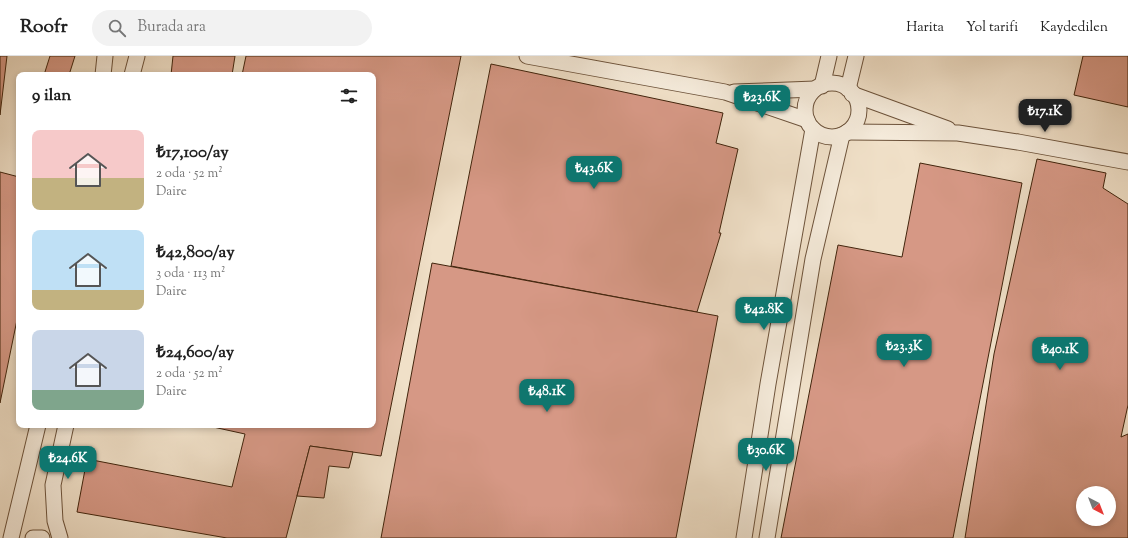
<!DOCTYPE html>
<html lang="tr">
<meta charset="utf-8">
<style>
body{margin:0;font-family:"Sorts Mill Goudy",serif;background:#f2f2f2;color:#222;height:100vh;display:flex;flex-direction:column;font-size:15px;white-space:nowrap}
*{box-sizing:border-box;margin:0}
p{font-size:13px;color:#767676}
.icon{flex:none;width:22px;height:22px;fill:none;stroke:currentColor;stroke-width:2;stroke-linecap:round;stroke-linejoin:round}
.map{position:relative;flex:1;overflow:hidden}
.drawer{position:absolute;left:16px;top:16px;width:360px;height:356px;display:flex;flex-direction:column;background:#fff;border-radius:8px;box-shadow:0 2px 6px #0003}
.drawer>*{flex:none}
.needle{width:26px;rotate:138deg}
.controls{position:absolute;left:1076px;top:430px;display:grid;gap:8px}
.controls a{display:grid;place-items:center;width:40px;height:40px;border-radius:50%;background:#fff;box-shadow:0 2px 6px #0003;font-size:20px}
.price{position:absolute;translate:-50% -34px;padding:0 9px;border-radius:8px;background:#0f766e;color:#fff;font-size:13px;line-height:26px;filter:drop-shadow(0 1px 2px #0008)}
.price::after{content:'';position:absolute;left:50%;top:24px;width:12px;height:9px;margin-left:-6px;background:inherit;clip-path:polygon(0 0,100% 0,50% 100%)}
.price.current{background:#222;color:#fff}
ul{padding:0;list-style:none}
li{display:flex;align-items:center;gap:12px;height:100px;padding:0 16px}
li span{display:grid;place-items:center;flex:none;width:112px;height:80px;border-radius:8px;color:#555}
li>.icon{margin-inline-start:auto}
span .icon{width:48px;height:48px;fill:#fffc;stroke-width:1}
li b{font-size:17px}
h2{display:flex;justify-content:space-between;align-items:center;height:48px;padding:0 16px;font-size:17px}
header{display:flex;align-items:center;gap:24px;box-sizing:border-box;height:56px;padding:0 20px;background:#fff;border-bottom:1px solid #e0e0e0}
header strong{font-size:19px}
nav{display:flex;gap:22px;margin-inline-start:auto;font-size:14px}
.search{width:280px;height:36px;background:#f2f2f2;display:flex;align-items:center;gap:10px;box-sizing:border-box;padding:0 14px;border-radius:22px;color:#767676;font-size:15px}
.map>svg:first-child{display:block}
</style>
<header>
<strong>Roofr</strong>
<div class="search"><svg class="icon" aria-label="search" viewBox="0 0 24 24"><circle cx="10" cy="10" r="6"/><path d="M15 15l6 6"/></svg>Burada ara</div>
<nav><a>Harita</a><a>Yol tarifi</a><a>Kaydedilen</a></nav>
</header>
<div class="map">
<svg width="1128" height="482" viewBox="0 0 1128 482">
<rect width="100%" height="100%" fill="#f0e0c8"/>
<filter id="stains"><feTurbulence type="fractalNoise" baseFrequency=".005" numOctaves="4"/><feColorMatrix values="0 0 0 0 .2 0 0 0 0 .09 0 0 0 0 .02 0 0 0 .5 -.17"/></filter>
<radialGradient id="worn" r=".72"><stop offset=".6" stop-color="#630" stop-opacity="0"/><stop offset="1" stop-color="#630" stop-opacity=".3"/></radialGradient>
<g fill="#d69885" stroke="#41240c" fill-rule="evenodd">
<polygon points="0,0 7,0 0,59"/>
<polygon points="50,0 75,0 69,19 44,19"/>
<polygon points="173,0 235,0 232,19 171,19"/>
<polygon points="246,0 461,0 381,400 310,390 286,482 227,482 77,456 87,403 232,431 245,378 204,369 373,369 373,19 242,19"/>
<polygon points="1083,0 1128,0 1128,51 1074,39"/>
<polygon points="491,8 723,57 716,87 738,93 719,177 721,177 697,256 451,210"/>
<path d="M1037 103 1106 117 1103 132 1128 148V349L1121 381 1128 378V482H965L994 298ZM1083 437H1109V463H1083Z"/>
<polygon points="920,107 1022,127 953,482 781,482 838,189 902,201"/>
<polygon points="0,116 19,121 19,254 0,347"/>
<polygon points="432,207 718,260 676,482 381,482"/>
<polygon points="310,390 353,396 349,412 329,410 324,442 297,440"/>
</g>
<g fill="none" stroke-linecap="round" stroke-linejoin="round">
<g stroke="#6d533b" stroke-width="17">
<g id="street">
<polyline points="527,0 725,36 807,64"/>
<polyline points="103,19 105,0"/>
<polyline points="132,19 137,0"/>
<circle cx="832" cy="54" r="27"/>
<polyline points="822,30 829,0"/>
<polyline points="848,33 856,0"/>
<polyline points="734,36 815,33"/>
<polyline points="852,38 948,73"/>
<polyline points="847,76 958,77 1018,86 1128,106"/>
<polyline points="11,482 38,369"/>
<polyline points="33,482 42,482"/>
<polyline points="60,482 55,465 53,429 66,369"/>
<polyline points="744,482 768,328 813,73"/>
<polyline points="767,482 813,203 842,79"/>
</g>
</g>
<use href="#street" stroke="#f5ebdb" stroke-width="15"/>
</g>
<rect width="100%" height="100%" filter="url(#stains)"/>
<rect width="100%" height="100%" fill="url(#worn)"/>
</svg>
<div class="controls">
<a><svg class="needle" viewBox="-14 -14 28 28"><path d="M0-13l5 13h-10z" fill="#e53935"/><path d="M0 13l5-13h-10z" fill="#767676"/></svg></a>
</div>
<b class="price" style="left:762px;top:63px">₺23.6K</b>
<b class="price current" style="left:1045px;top:77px">₺17.1K</b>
<b class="price" style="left:594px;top:134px">₺43.6K</b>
<b class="price" style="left:764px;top:275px">₺42.8K</b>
<b class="price" style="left:904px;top:312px">₺23.3K</b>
<b class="price" style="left:1060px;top:315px">₺40.1K</b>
<b class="price" style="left:547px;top:357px">₺48.1K</b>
<b class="price" style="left:766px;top:416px">₺30.6K</b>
<b class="price" style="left:68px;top:424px">₺24.6K</b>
<section class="drawer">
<h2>9 ilan<svg class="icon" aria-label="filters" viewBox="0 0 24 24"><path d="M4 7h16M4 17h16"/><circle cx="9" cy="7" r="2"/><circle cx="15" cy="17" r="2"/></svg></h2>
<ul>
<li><span style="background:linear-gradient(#f6c9c9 60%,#c2b280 0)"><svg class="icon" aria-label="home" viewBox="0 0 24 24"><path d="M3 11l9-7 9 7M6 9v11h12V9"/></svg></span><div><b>₺17,100/ay</b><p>2 oda · 52 m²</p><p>Daire</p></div></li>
<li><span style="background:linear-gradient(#bfe0f5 75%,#c2b280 0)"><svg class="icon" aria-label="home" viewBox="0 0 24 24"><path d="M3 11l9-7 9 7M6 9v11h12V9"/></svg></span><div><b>₺42,800/ay</b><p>3 oda · 113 m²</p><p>Daire</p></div></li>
<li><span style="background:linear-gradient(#c9d6e8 75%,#7fa58c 0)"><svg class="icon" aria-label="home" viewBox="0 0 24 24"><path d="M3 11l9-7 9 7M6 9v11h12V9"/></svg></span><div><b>₺24,600/ay</b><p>2 oda · 52 m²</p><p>Daire</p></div></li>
</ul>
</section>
</div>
